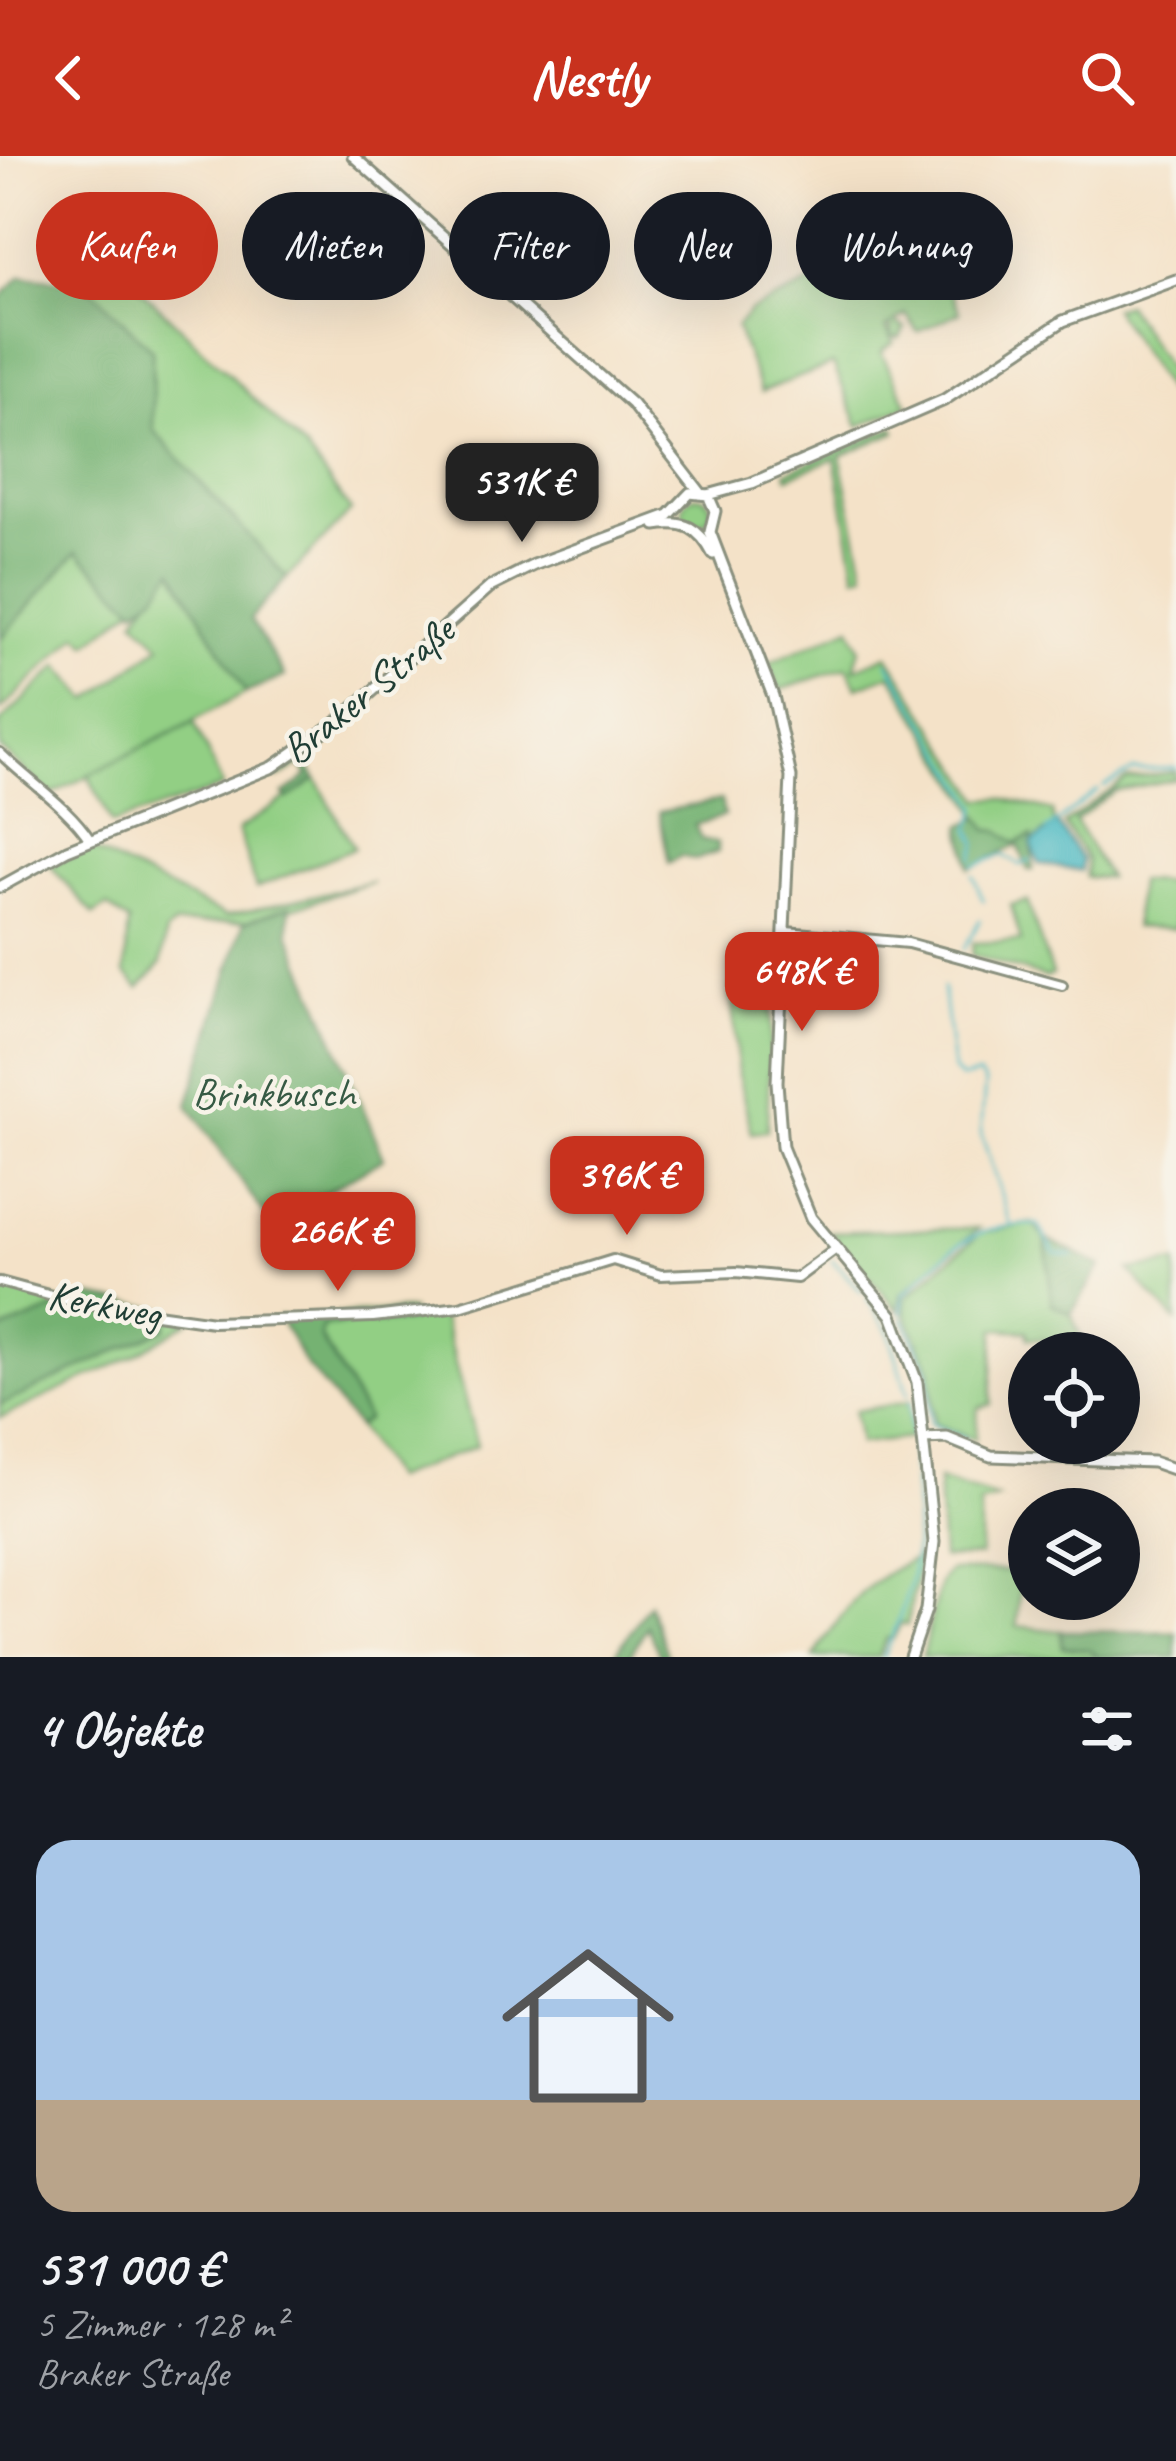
<!DOCTYPE html>
<html lang="de">
<meta charset="utf-8">
<style>
body{margin:0;font-family:Caveat,sans-serif;background:#242831;color:#f1f3f6;height:100vh;display:flex;flex-direction:column;font-size:45px;white-space:nowrap}
*{box-sizing:border-box;margin:0}
p{font-size:39px;color:#9ea1a6}
.icon{flex:none;width:66px;height:66px;fill:none;stroke:currentColor;stroke-width:2;stroke-linecap:round;stroke-linejoin:round}
.map{position:relative;height:1501px;overflow:hidden}
.side{display:flex;flex-direction:column;background:#171b24;flex:1}
.side>*{flex:none}
.hud{position:absolute;left:36px;top:36px;width:1104px;height:108px;display:flex;gap:24px}
.buttons{position:absolute;left:1008px;top:1176px;display:grid;gap:24px}
.buttons a{display:grid;place-items:center;width:132px;height:132px;border-radius:50%;background:#171b24;box-shadow:0 12px 48px #0002;font-size:60px}
.price{position:absolute;translate:-50% -102px;padding:0 27px;border-radius:24px;background:#c8321e;color:#fff;font-size:39px;line-height:78px;filter:drop-shadow(0 3px 6px #0008)}
.price::after{content:'';position:absolute;left:50%;top:72px;width:36px;height:27px;margin-left:-18px;background:inherit;clip-path:polygon(0 0,100% 0,50% 100%)}
.price.on{background:#222;color:#fff}
ul{padding:0;list-style:none}
li{display:grid;align-content:center;gap:24px;height:636px;padding:0 36px}
li span{display:grid;place-items:center;height:372px;border-radius:36px;color:#555}
li>.icon{margin-inline-start:auto}
span .icon{width:216px;height:216px;fill:#fffc;stroke-width:1}
li b{font-size:51px}
h2{display:flex;justify-content:space-between;align-items:center;height:144px;padding:0 36px;font-size:51px}
.tag{padding:0 42px;border-radius:54px;background:#171b24;box-shadow:0 12px 48px #0002;font-size:42px;line-height:108px}
.tag.on{background:#c8321e;color:#fff}
header{display:flex;justify-content:space-between;align-items:center;height:156px;padding:0 36px;background:#c8321e;color:#fff;font-size:54px;font-weight:700}
.map>svg:first-child{display:block}
</style>
<header><svg class="icon" aria-label="back" viewBox="0 0 24 24"><path d="M15 5l-7 7 7 7"/></svg>Nestly<svg class="icon" aria-label="search" viewBox="0 0 24 24"><circle cx="10" cy="10" r="6"/><path d="M15 15l6 6"/></svg></header>
<div class="map">
<svg width="1176" height="1501" viewBox="0 0 1176 1501">
<rect width="100%" height="100%" fill="#f7f3e8"/>
<filter id="ink" filterUnits="userSpaceOnUse"><feTurbulence type="fractalNoise" baseFrequency=".00833" numOctaves="2"/><feDisplacementMap in="SourceGraphic" scale="24" xChannelSelector="R" yChannelSelector="G"/><feConvolveMatrix kernelMatrix="1 2 1 2 8 2 1 2 1" color-interpolation-filters="sRGB"/></filter>
<filter id="wash" filterUnits="userSpaceOnUse"><feTurbulence type="fractalNoise" baseFrequency=".004" numOctaves="4" result="noise"/><feDisplacementMap in="SourceGraphic" scale="48" xChannelSelector="R" yChannelSelector="G"/><feGaussianBlur stdDeviation="2.7" result="paint"/><feColorMatrix in="noise" values="0 0 0 0 0 0 0 0 0 0 0 0 0 0 0 0 0 1.4 0 .05"/><feComposite in="paint" operator="in"/></filter>
<g filter="url(#wash)">
<rect width="100%" height="100%" fill="#f4e2c8"/>
<g fill="#92cf84" stroke="#58865c" stroke-width="3">
<polygon points="924,76 960,156 918,176 906,158 895,166 905,172 899,182 892,180 891,169 886,172 894,186 881,196 908,249 859,270 833,208 761,236 736,171 750,155"/>
<polygon points="114,107 306,294 351,355 287,422 153,274 152,194 84,126"/>
<polygon points="1126,148 1176,226 1176,250 1113,152"/>
<polygon points="894,271 896,276 840,300 865,417 856,420 835,302 788,321 786,316"/>
<circle cx="697" cy="354" r="14"/>
<polygon points="77,395 134,451 88,488 78,479 0,555 0,483"/>
<polygon points="172,412 246,537 51,639 0,592 0,567 59,510 89,544 161,489 135,463"/>
<polygon points="851,471 860,492 854,513 888,499 981,643 1002,642 1052,655 1055,672 1042,695 1032,697 1031,680 1015,687 1000,675 988,674 891,518 857,531 847,511 780,534 769,507"/>
<polygon points="194,566 223,631 112,668 88,619"/>
<polygon points="1176,616 1176,623 1114,635 1075,665 1108,722 1086,721 1087,703 1064,668 1126,623"/>
<polygon points="316,623 354,692 256,732 238,674"/>
<polygon points="89,692 226,760 373,726 252,765 174,769 166,776 161,808 139,832 125,817 129,766 107,750 94,759 50,709"/>
<polygon points="1138,725 1176,726 1176,773 1134,771"/>
<polygon points="1027,745 1052,819 1046,822 972,799 973,787 1021,785 1011,749"/>
<polygon points="772,830 767,975 752,977 738,919 731,831"/>
<polygon points="1032,1067 1045,1082 1052,1147 1069,1154 1088,1197 1047,1191 1046,1183 1029,1182 1027,1175 995,1173 991,1248 978,1252 975,1283 934,1268 930,1213 906,1158 905,1142 980,1077"/>
<polygon points="979,1072 901,1138 898,1154 830,1076"/>
<polygon points="1176,1107 1176,1165 1129,1114"/>
<polygon points="0,1128 67,1148 0,1175"/>
<polygon points="442,1159 477,1290 392,1323 357,1271 367,1263 320,1179 323,1170"/>
<polygon points="166,1160 189,1165 134,1200 0,1262 0,1249 165,1173"/>
<polygon points="909,1246 910,1282 859,1288 854,1255"/>
<polygon points="938,1324 998,1343 980,1349 980,1400 942,1402"/>
<path d="M921 1400 907 1469 901 1467 893 1483 887 1482 878 1501H814C843 1454 867 1421 921 1400Z"/>
<polygon points="949,1415 1021,1415 1017,1470 1061,1475 1062,1491 1091,1494 1098,1501 922,1501 940,1427"/>
</g>
<g fill="#75b272" stroke="#4a7853" stroke-width="3">
<polygon points="21,120 84,126 152,194 153,274 287,422 250,463 285,520 246,537 173,413 156,438 136,453 77,396 0,483 0,142"/>
<polygon points="303,598 316,623 288,643 284,638 308,620 300,608 278,622 273,617"/>
<polygon points="721,644 724,660 695,669 701,683 718,687 718,696 695,704 681,700 669,707 659,656"/>
<polygon points="979,661 988,674 1000,675 1015,687 1032,680 1033,714 1028,714 1018,689 970,712 962,670"/>
<polygon points="290,750 289,776 384,1002 271,1068 188,949 244,766"/>
<polygon points="1045,1082 1101,1110 1071,1158 1052,1148"/>
<polygon points="89,1140 167,1154 166,1172 0,1249 0,1175"/>
<polygon points="411,1154 410,1165 323,1170 320,1180 367,1263 357,1271 303,1205 279,1161"/>
<polygon points="649,1448 668,1501 660,1501 647,1470 629,1501 613,1501"/>
<polygon points="1061,1475 1176,1476 1176,1501 1098,1501 1091,1494 1062,1491"/>
</g>
<polygon fill="#4bb9c3" stroke="#357b7c" stroke-width="3" points="1057,667 1082,704 1081,715 1039,708 1031,687"/>
<g fill="none" stroke-linecap="round" stroke-linejoin="round">
<g stroke="#4bb9c3" stroke-width="3">
<polyline points="888,506 978,651 970,673 977,687 973,703"/>
<polyline points="1104,630 1134,614 1176,612"/>
<polyline points="1047,674 1098,634"/>
<polyline points="973,710 1003,699 1020,709 1031,704"/>
<polyline points="973,719 983,744"/>
<polyline points="964,793 980,764"/>
<polyline points="943,832 953,915 961,923 979,919 985,927 981,977 1010,1067"/>
<polyline points="832,1104 862,1136"/>
<polyline points="867,1143 888,1174 908,1239"/>
<path d="M902 1157 903 1139C953 1091 969 1069 1038 1068L1055 1097 1073 1100"/>
<polyline points="903,1162 927,1214 930,1268 965,1283"/>
<polyline points="909,1246 911,1281"/>
<path d="M883 1501C923 1415 917 1386 912 1294"/>
</g>
</g>
</g>
<g filter="url(#ink)">
<g fill="none" stroke-linecap="round" stroke-linejoin="round">
<g stroke="#8a907e" stroke-width="14">
<g id="minor">
<path d="M0 597C29 626 68 650 90 684"/>
<polyline points="786,776 908,787 1062,829"/>
<polyline points="0,1126 78,1147 213,1166 373,1161 460,1151 613,1104 661,1119 736,1116 797,1122 836,1093"/>
</g>
</g>
<g stroke="#8a907e" stroke-width="15">
<g id="tertiary">
<polyline points="353,0 632,248 700,336"/>
<polyline points="708,339 752,327 944,244 1063,165 1176,124"/>
<path d="M656 369C685 364 699 372 713 398"/>
<polyline points="0,731 67,694 273,611 340,564 490,431 534,409 669,359 690,337 708,339 715,355 710,376 773,540 791,621 777,926 782,991 811,1062 892,1159 917,1226 934,1386 926,1454 910,1501"/>
<polyline points="924,1283 947,1282 991,1300 1153,1306 1176,1314"/>
</g>
</g>
<use href="#minor" stroke="#fff" stroke-width="8"/>
<use href="#tertiary" stroke="#fff" stroke-width="9"/>
</g>
</g>
<g text-anchor="middle" stroke-width="9" stroke-linejoin="round" paint-order="stroke">
<g font-size="42" fill="#1f3d34" stroke="#f7f3e8">
<text transform="translate(367 533) rotate(-39)" y="15">Braker Straße</text>
<text transform="translate(105 1147) rotate(10)" y="15">Kerkweg</text>
</g>
<g font-size="42" fill="#365a44" stroke="#f7f3e8">
<text x="274" y="951">Brinkbusch</text>
</g>
</g>
</svg>
<div class="buttons">
<a><svg class="icon" aria-label="locate" viewBox="0 0 24 24"><circle cx="12" cy="12" r="6"/><path d="M12 2v4M12 18v4M2 12h4M18 12h4"/></svg></a>
<a><svg class="icon" aria-label="layers" viewBox="0 0 24 24"><path d="M12 4l9 5-9 5-9-5zM3 14l9 5 9-5"/></svg></a>
</div>
<b class="price on" style="left:522px;top:389px">531K €</b>
<b class="price" style="left:802px;top:878px">648K €</b>
<b class="price" style="left:627px;top:1082px">396K €</b>
<b class="price" style="left:338px;top:1138px">266K €</b>
<div class="hud">
<a class="tag on">Kaufen</a>
<a class="tag">Mieten</a>
<a class="tag">Filter</a>
<a class="tag">Neu</a>
<a class="tag">Wohnung</a>
</div>
</div>
<section class="side">
<h2>4 Objekte<svg class="icon" aria-label="filters" viewBox="0 0 24 24"><path d="M4 7h16M4 17h16"/><circle cx="9" cy="7" r="2"/><circle cx="15" cy="17" r="2"/></svg></h2>
<ul>
<li><span style="background:linear-gradient(#a9c7e8 70%,#b9a48a 0)"><svg class="icon" aria-label="home" viewBox="0 0 24 24"><path d="M3 11l9-7 9 7M6 9v11h12V9"/></svg></span><div><b>531 000 €</b><p>5 Zimmer · 128 m²</p><p>Braker Straße</p></div></li>
</ul>
</section>
